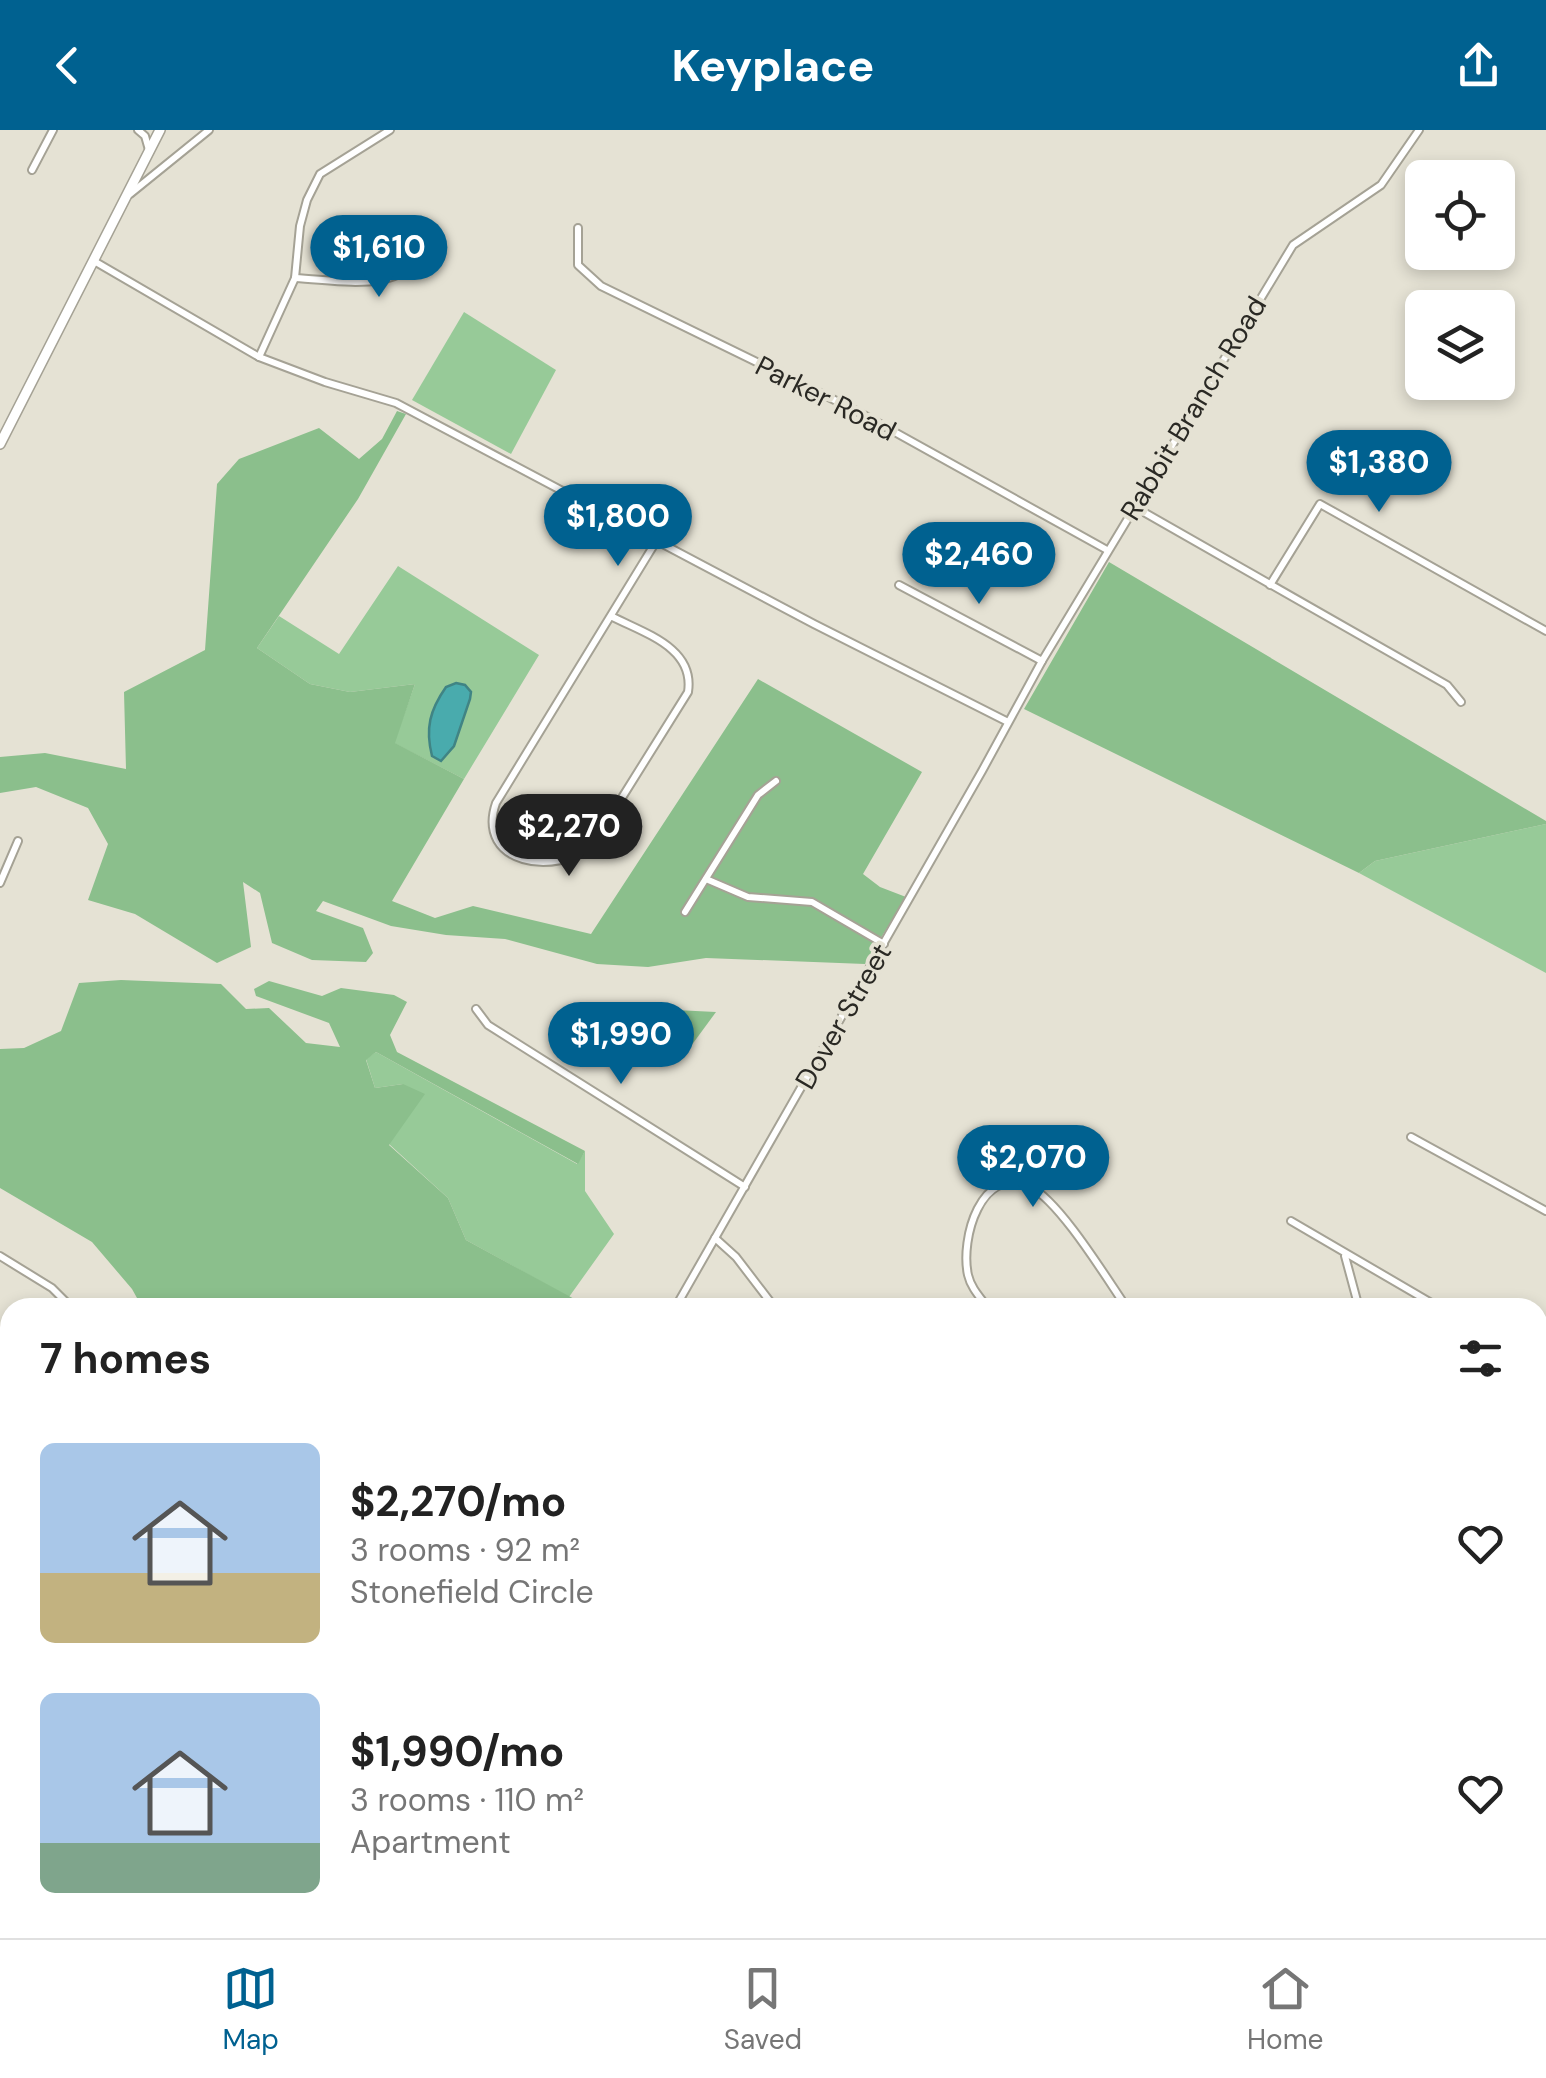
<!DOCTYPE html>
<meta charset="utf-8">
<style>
body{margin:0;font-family:"DM Sans",sans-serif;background:#f6f6f6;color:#222;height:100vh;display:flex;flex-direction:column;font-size:38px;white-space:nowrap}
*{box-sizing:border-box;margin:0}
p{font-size:32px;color:#767676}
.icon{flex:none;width:55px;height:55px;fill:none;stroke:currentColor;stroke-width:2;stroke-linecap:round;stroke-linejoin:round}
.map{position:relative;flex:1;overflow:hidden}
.details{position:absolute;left:0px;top:1168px;width:1548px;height:642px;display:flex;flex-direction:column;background:#fff;border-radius:30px 30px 0 0;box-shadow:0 5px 15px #0003}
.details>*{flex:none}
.controls{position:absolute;left:1405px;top:30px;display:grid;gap:20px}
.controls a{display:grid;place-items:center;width:110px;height:110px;border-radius:15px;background:#fff;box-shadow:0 5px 15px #0003;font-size:50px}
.price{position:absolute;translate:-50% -85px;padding:0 22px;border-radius:35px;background:#006190;color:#fff;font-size:32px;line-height:65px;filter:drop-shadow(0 2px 5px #0008)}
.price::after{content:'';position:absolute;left:50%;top:60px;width:30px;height:22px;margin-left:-15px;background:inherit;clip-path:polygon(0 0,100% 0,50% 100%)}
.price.active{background:#222;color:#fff}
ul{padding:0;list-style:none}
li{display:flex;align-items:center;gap:30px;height:250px;padding:0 40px}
li span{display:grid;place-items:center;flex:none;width:280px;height:200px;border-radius:15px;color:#555}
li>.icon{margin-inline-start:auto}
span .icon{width:120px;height:120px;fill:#fffc;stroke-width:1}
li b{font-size:42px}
h2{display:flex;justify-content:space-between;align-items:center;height:120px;padding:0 40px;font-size:42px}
header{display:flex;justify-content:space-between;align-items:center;height:130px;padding:0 40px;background:#006190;color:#fff;font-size:45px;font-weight:700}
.tab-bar{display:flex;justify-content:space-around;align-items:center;height:140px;border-top:2px solid #e0e0e0;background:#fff;font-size:28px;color:#767676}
.tab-bar a{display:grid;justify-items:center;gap:5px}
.tab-bar .active{color:#006190}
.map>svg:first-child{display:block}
</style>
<header><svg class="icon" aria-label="back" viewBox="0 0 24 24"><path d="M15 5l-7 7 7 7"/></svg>Keyplace<svg class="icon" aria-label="share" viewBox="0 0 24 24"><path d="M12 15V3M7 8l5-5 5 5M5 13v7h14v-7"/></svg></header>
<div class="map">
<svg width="1546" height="1808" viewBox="0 0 1546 1808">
<rect width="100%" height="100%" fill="#e5e2d4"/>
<g fill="#97ca98">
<polygon points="464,182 556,240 511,324 412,270"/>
<polygon points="398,436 539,525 464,649 394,613 415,554 350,562 310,554 257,518 279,486 339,524"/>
<polygon points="1546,694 1546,843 1359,743 1375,731"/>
<polygon points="376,922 577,1034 585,1021 585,1061 614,1104 569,1167 466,1110 448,1068 389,1014 403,954 375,958 366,929"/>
<polygon points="10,1328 10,1800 326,1800 322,1808 0,1808 0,1346"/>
</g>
<g fill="#8bbf8c">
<polygon points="397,281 406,284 358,369 257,518 310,554 350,562 415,554 395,613 464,649 392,771 435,788 473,776 591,804 758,549 922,642 863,744 880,757 906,767 865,834 706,828 648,837 597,834 505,809 446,805 391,796 323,771 316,781 363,798 373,823 366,832 312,830 272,813 260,763 243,752 251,817 217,833 135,784 88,770 108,714 88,678 36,657 0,663 0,627 45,623 126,639 124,562 205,520 217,354 239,329 319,298 359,329 382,309"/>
<polygon points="1109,432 1546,691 1546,694 1375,731 1359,743 1024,579"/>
<polygon points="121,850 221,854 246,879 269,878 306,913 340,917 329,893 256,866 254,859 269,851 322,866 341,858 394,865 407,872 390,905 397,922 585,1021 578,1034 376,922 366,930 375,958 403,954 425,964 389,1015 448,1068 466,1110 589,1177 142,1177 132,1159 92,1112 0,1058 0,919 24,918 61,901 79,853"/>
<polygon points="593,876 716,882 680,931 589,882"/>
</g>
<g fill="#49abad" stroke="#408484" stroke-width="2.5">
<path d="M456 553 465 555 471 562 470 569 454 616 441 631 432 626C425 598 430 580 446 557Z"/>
<polygon points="1538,1787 1546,1795 1546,1808 1475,1808 1464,1800 1538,1800"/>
</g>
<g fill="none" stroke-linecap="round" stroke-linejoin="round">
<g stroke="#a5a295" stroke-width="10">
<g id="minor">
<polyline points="138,0 145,6 149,20"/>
<polyline points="32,40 53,0"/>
<polyline points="130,64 209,0"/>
<polyline points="578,98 578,135 601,156 855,280 1107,420"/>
<polyline points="94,131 259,227 325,252 396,273 814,494 1008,592"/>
<path d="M295 148C349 151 396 164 434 117"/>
<polyline points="259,227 295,148 300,96 307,70 320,44 390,0"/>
<polyline points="1133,376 1447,555 1461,572"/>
<polyline points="899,455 1042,531"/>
<polyline points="1270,455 1320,374 1546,501"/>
<path d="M611 486C643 503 695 517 688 562L593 714C557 747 475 735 496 673L657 410"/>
<polyline points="706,749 748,767 812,772 884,814"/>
<polyline points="0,753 18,711"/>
<polyline points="685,782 758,665 776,651"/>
<polyline points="476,879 488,895 745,1057"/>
<polyline points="1411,1007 1546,1081"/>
<polyline points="1291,1091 1440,1178"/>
<polyline points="715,1108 736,1127 775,1178"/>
<polyline points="0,1126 52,1158 72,1178"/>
<polyline points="1345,1126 1359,1178"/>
<polyline points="675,1178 982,641 1042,531 1293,115 1381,55 1419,0"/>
<path d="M988 1178C980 1167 971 1158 968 1145 960 1109 981 1034 1030 1057 1059 1070 1107 1149 1127 1178"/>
<polyline points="1546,1558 1540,1591 1546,1614"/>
<polyline points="1193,1800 1197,1808"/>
<polyline points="1429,1800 1432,1808"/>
<polyline points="327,1808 331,1800"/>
</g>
</g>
<g stroke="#a5a295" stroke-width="12">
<polyline id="tertiary" points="0,314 160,0"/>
</g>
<g stroke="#a5a295" stroke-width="15">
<g id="primary">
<polyline points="1538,1673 1546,1669"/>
<polyline points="1221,1808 1240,1800"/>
</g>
</g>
<use href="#minor" stroke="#fff" stroke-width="6"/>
<use href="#tertiary" stroke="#fff" stroke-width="9"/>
<use href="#primary" stroke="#fff" stroke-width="11"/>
</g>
<g text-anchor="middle" stroke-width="8" stroke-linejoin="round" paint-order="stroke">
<g font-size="28" fill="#2a2924" stroke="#e5e2d4">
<text transform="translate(826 268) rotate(27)" y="10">Parker Road</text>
<text transform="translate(1193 278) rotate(-59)" y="10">Rabbit Branch Road</text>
<text transform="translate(843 886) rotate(-60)" y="10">Dover Street</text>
</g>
</g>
</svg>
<div class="controls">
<a><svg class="icon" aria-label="locate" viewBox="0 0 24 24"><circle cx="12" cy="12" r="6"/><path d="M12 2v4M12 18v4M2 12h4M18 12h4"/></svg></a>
<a><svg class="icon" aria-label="layers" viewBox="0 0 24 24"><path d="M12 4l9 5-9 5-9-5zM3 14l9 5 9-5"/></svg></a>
</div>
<b class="price" style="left:379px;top:170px">$1,610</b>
<b class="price" style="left:1379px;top:385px">$1,380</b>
<b class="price" style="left:618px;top:439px">$1,800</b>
<b class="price" style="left:979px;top:477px">$2,460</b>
<b class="price active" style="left:569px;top:749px">$2,270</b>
<b class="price" style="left:621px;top:957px">$1,990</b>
<b class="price" style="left:1033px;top:1080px">$2,070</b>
<section class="details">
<h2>7 homes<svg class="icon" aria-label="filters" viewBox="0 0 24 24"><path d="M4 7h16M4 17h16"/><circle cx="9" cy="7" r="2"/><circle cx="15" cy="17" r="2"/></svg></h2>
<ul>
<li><span style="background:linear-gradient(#a9c7e8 65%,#c2b280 0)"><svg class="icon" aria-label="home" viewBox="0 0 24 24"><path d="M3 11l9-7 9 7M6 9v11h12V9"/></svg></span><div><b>$2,270/mo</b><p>3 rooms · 92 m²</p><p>Stonefield Circle</p></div><svg class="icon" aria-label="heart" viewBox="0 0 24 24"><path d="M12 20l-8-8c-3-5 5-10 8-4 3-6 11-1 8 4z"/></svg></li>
<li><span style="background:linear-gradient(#a9c7e8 75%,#7fa58c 0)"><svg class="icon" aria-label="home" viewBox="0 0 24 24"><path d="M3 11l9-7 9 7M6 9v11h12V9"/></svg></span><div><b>$1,990/mo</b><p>3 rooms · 110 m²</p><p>Apartment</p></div><svg class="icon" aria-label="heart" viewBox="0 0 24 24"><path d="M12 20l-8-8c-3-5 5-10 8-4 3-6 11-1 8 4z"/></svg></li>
</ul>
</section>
</div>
<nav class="tab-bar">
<a class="active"><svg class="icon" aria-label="map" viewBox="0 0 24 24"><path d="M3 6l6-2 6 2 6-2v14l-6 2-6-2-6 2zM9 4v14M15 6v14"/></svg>Map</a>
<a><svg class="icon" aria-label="saved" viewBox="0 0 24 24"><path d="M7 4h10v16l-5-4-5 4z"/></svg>Saved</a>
<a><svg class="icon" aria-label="home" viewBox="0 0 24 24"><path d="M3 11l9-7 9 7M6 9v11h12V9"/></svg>Home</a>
</nav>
